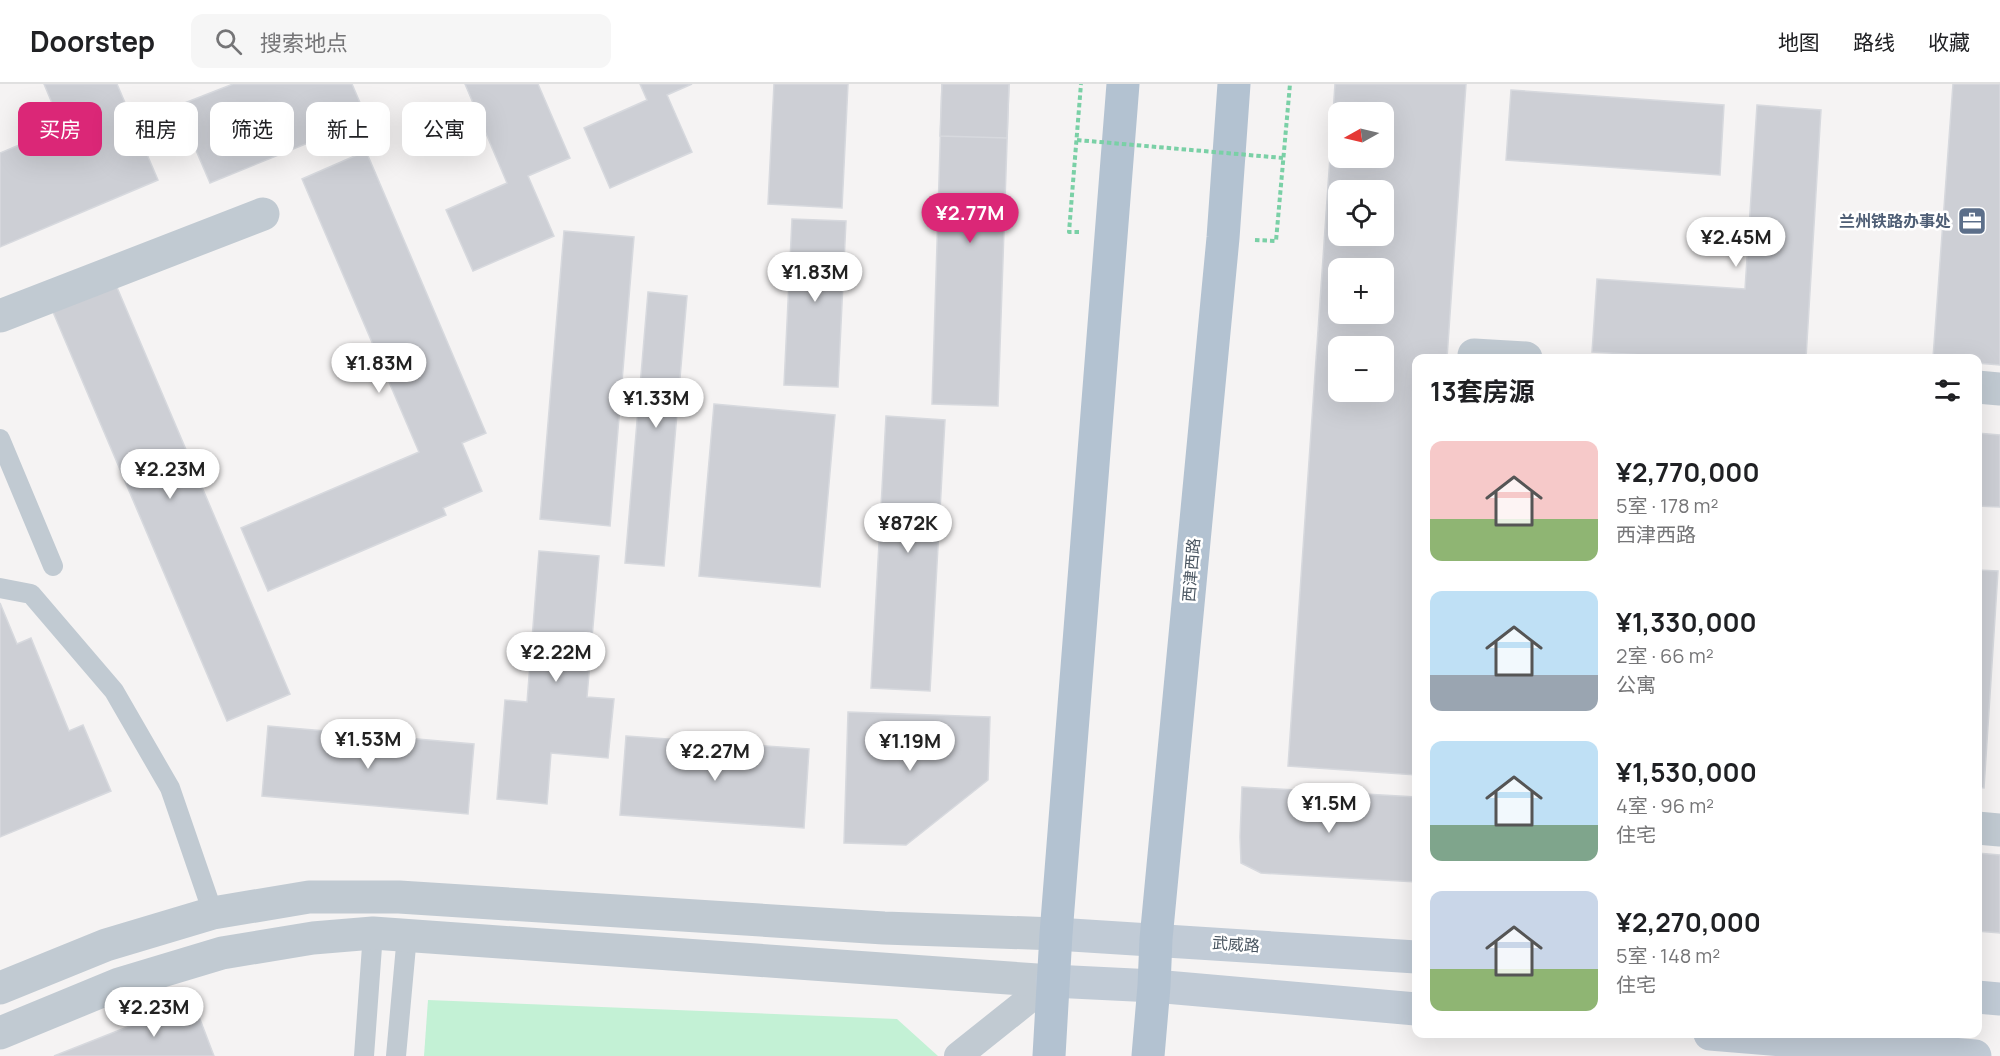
<!DOCTYPE html>
<html lang="zh">
<meta charset="utf-8">
<style>
body{margin:0;font-family:Manrope,"Noto Sans SC",sans-serif;background:#f6f6f6;color:#202124;height:100vh;display:flex;flex-direction:column;font-size:22px;white-space:nowrap}
*{box-sizing:border-box;margin:0}
p{font-size:20px;color:#757577}
.icon{flex:none;width:33px;height:33px;fill:none;stroke:currentColor;stroke-width:2;stroke-linecap:round;stroke-linejoin:round}
.map{position:relative;flex:1;overflow:hidden}
.panel{position:absolute;left:1412px;top:270px;width:570px;height:684px;display:flex;flex-direction:column;background:#fff;border-radius:12px;box-shadow:0 6px 24px #0002}
.panel>*{flex:none}
.guide{position:absolute;left:18px;top:18px;width:570px;height:54px;display:flex;gap:12px}
.needle{width:39px;rotate:262deg}
.controls{position:absolute;left:1328px;top:18px;display:grid;gap:12px}
.controls a{display:grid;place-items:center;width:66px;height:66px;border-radius:12px;background:#fff;box-shadow:0 6px 24px #0002;font-size:30px}
.price{position:absolute;translate:-50% -51px;padding:0 14px;border-radius:21px;background:#fff;color:#222;font-size:20px;line-height:39px;filter:drop-shadow(0 2px 3px #0008)}
.price::after{content:'';position:absolute;left:50%;top:36px;width:18px;height:14px;margin-left:-9px;background:inherit;clip-path:polygon(0 0,100% 0,50% 100%)}
.price.active{background:#db2777;color:#fff}
ul{padding:0;list-style:none}
li{display:flex;align-items:center;gap:18px;height:150px;padding:0 18px}
li span{display:grid;place-items:center;flex:none;width:168px;height:120px;border-radius:12px;color:#555}
li>.icon{margin-inline-start:auto}
span .icon{width:72px;height:72px;fill:#fffc;stroke-width:1}
li b{font-size:26px}
h2{display:flex;justify-content:space-between;align-items:center;height:72px;padding:0 18px;font-size:26px}
.chip{padding:0 21px;border-radius:12px;background:#fff;box-shadow:0 6px 24px #0002;font-size:21px;line-height:54px}
.chip.active{background:#db2777;color:#fff}
header{display:flex;align-items:center;gap:36px;box-sizing:border-box;height:84px;padding:0 30px;background:#fff;border-bottom:2px solid #e0e0e0}
header strong{font-size:28px}
nav{display:flex;gap:33px;margin-inline-start:auto;font-size:21px}
.search{width:420px;height:54px;background:#f6f6f6;display:flex;align-items:center;gap:15px;box-sizing:border-box;padding:0 21px;border-radius:12px;color:#757577;font-size:22px}
.map>svg:first-child{display:block}
</style>
<header>
<strong>Doorstep</strong>
<div class="search"><svg class="icon" aria-label="search" viewBox="0 0 24 24"><circle cx="10" cy="10" r="6"/><path d="M15 15l6 6"/></svg>搜索地点</div>
<nav><a>地图</a><a>路线</a><a>收藏</a></nav>
</header>
<div class="map">
<svg width="2000" height="972" viewBox="0 0 2000 972">
<rect width="100%" height="100%" fill="#f5f3f3"/>
<polygon fill="#c3f1d5" points="428,916 897,935 938,972 424,972"/>
<g fill="#cdcfd5" stroke="#d7d9de" stroke-width="1.5" fill-rule="evenodd">
<polygon points="44,0 117,0 158,96 0,163 0,69 62,43"/>
<polygon points="233,0 352,0 367,35 210,99 177,22"/>
<polygon points="465,0 538,0 570,74 528,92 554,152 473,187 446,126 507,99"/>
<polygon points="640,0 692,0 667,11 692,68 610,104 584,44 647,16"/>
<polygon points="774,0 848,0 842,124 768,120"/>
<polygon points="942,0 1009,0 998,322 932,320"/>
<polygon points="942,0 1009,0 1007,54 940,52"/>
<path d="M1335 0H1466L1447 274H1416V691L1288 682ZM1338 28H1383V74H1338ZM1338 106H1383V152H1338ZM1338 184H1383V230H1338ZM1338 262H1383V308H1338Z"/>
<polygon points="1953,0 2000,0 2000,281 1977,279 1977,274 1933,274"/>
<polygon points="1511,6 1724,21 1720,91 1506,76"/>
<polygon points="1757,21 1821,26 1806,274 1694,274 1592,268 1597,195 1745,205"/>
<polygon points="366,67 486,349 462,359 482,407 443,424 446,431 268,507 241,444 419,368 302,95"/>
<polygon points="792,135 846,137 838,303 784,301"/>
<polygon points="564,147 634,153 610,442 540,435"/>
<polygon points="113,194 290,610 227,637 50,221"/>
<polygon points="648,208 687,212 664,482 625,479"/>
<polygon points="714,320 835,331 820,503 699,492"/>
<polygon points="886,332 945,336 930,607 871,604"/>
<polygon points="1977,349 2000,351 2000,423 1977,422"/>
<polygon points="539,467 599,472 587,613 614,615 608,674 551,669 547,720 497,715 505,616 527,618"/>
<polygon points="1977,486 1998,487 1984,704 1977,703"/>
<polygon points="0,519 17,560 31,554 69,647 83,641 111,707 0,753"/>
<polygon points="848,628 990,633 988,696 906,761 844,759"/>
<polygon points="268,642 474,660 468,730 262,712"/>
<polygon points="626,652 809,665 804,744 620,731"/>
<polygon points="1242,703 1416,713 1416,798 1261,789 1241,779 1240,753"/>
<polygon points="1977,769 2000,771 2000,849 1977,847"/>
<polygon points="193,917 214,972 54,972"/>
</g>
<g fill="none" stroke-linecap="round" stroke-linejoin="round">
<g stroke="#7ad0a6" stroke-width="4" stroke-dasharray="4.5 3" stroke-linecap="butt">
<polyline points="1079,148 1069,148 1081,0"/>
<polyline points="1255,156 1276,157 1290,0"/>
</g>
<g stroke="#c1cad2" stroke-width="20">
<polyline points="0,355 53,482"/>
<polyline points="0,504 31,510 114,607 170,704 213,829"/>
<polyline points="364,972 373,849"/>
<polyline points="396,972 407,851"/>
</g>
<polyline stroke="#c1cad2" stroke-width="28" points="958,972 1052,897"/>
<g stroke="#c1cad2" stroke-width="33">
<polyline points="0,232 263,130"/>
<polyline points="1474,274 1474,271 1526,274"/>
<polyline points="1977,303 2000,305"/>
<polyline points="1977,744 2000,746"/>
</g>
<g stroke="#c1cad2" stroke-width="33">
<polyline points="0,904 106,861 213,829 309,813 399,813 884,844 1056,850"/>
<polyline points="0,949 119,900 222,869 313,854 373,849 1052,897"/>
</g>
<g stroke="#c1cbd6" stroke-width="33">
<polyline points="1056,850 1416,873"/>
<polyline points="1052,897 1154,902 1416,925"/>
<polyline points="1977,913 2000,915"/>
<polyline points="1710,950 1975,972"/>
</g>
<g stroke="#b3c2d1" stroke-width="33">
<polyline points="1049,972 1056,850 1123,0"/>
<polyline points="1148,972 1154,902 1156,855 1223,154 1234,0"/>
</g>
<polyline stroke="#7ad0a6" stroke-width="4" stroke-dasharray="4.5 3" stroke-linecap="butt" points="1077,56 1283,74"/>
</g>
<defs>
<g id="office-square" transform="scale(1.5)"><rect x="-9" y="-9" width="18" height="18" rx="4" fill="#5c6f8a" stroke="#fff"/><path d="M-6-3h4V-5.5h4V-3h4V5H-6ZM-1-4.5V-3h2v-1.5ZM-6 0V1H6V0Z" fill="#fff"/></g>
</defs>
<g fill-rule="evenodd">
<use href="#office-square" x="1972" y="137"/>
</g>
<g text-anchor="middle" stroke-width="5" stroke-linejoin="round" paint-order="stroke">
<g font-size="16" font-weight="bold" fill="#4e5e75" stroke="#fff" text-anchor="end">
<text x="1951" y="143">兰州铁路办事处</text>
</g>
<g font-size="16" fill="#4a5661" stroke="#fff">
<text transform="translate(1191 486) rotate(-85)" y="6">西津西路</text>
<text transform="translate(1236 860) rotate(4)" y="6">武威路</text>
</g>
</g>
</svg>
<div class="controls">
<a><svg class="needle" viewBox="-14 -14 28 28"><path d="M0-13l5 13h-10z" fill="#e53935"/><path d="M0 13l5-13h-10z" fill="#757577"/></svg></a>
<a><svg class="icon" aria-label="locate" viewBox="0 0 24 24"><circle cx="12" cy="12" r="6"/><path d="M12 2v4M12 18v4M2 12h4M18 12h4"/></svg></a>
<a>+</a>
<a>−</a>
</div>
<b class="price active" style="left:970px;top:160px">¥2.77M</b>
<b class="price" style="left:1736px;top:184px">¥2.45M</b>
<b class="price" style="left:815px;top:219px">¥1.83M</b>
<b class="price" style="left:379px;top:310px">¥1.83M</b>
<b class="price" style="left:656px;top:345px">¥1.33M</b>
<b class="price" style="left:170px;top:416px">¥2.23M</b>
<b class="price" style="left:908px;top:470px">¥872K</b>
<b class="price" style="left:556px;top:599px">¥2.22M</b>
<b class="price" style="left:368px;top:686px">¥1.53M</b>
<b class="price" style="left:910px;top:688px">¥1.19M</b>
<b class="price" style="left:715px;top:698px">¥2.27M</b>
<b class="price" style="left:1329px;top:750px">¥1.5M</b>
<b class="price" style="left:154px;top:954px">¥2.23M</b>
<div class="guide">
<a class="chip active">买房</a>
<a class="chip">租房</a>
<a class="chip">筛选</a>
<a class="chip">新上</a>
<a class="chip">公寓</a>
</div>
<section class="panel">
<h2>13套房源<svg class="icon" aria-label="filters" viewBox="0 0 24 24"><path d="M4 7h16M4 17h16"/><circle cx="9" cy="7" r="2"/><circle cx="15" cy="17" r="2"/></svg></h2>
<ul>
<li><span style="background:linear-gradient(#f6c9c9 65%,#8fb573 0)"><svg class="icon" aria-label="home" viewBox="0 0 24 24"><path d="M3 11l9-7 9 7M6 9v11h12V9"/></svg></span><div><b>¥2,770,000</b><p>5室 · 178 m²</p><p>西津西路</p></div></li>
<li><span style="background:linear-gradient(#bfe0f5 70%,#9aa5b1 0)"><svg class="icon" aria-label="home" viewBox="0 0 24 24"><path d="M3 11l9-7 9 7M6 9v11h12V9"/></svg></span><div><b>¥1,330,000</b><p>2室 · 66 m²</p><p>公寓</p></div></li>
<li><span style="background:linear-gradient(#bfe0f5 70%,#7fa58c 0)"><svg class="icon" aria-label="home" viewBox="0 0 24 24"><path d="M3 11l9-7 9 7M6 9v11h12V9"/></svg></span><div><b>¥1,530,000</b><p>4室 · 96 m²</p><p>住宅</p></div></li>
<li><span style="background:linear-gradient(#c9d6e8 65%,#8fb573 0)"><svg class="icon" aria-label="home" viewBox="0 0 24 24"><path d="M3 11l9-7 9 7M6 9v11h12V9"/></svg></span><div><b>¥2,270,000</b><p>5室 · 148 m²</p><p>住宅</p></div></li>
</ul>
</section>
</div>
